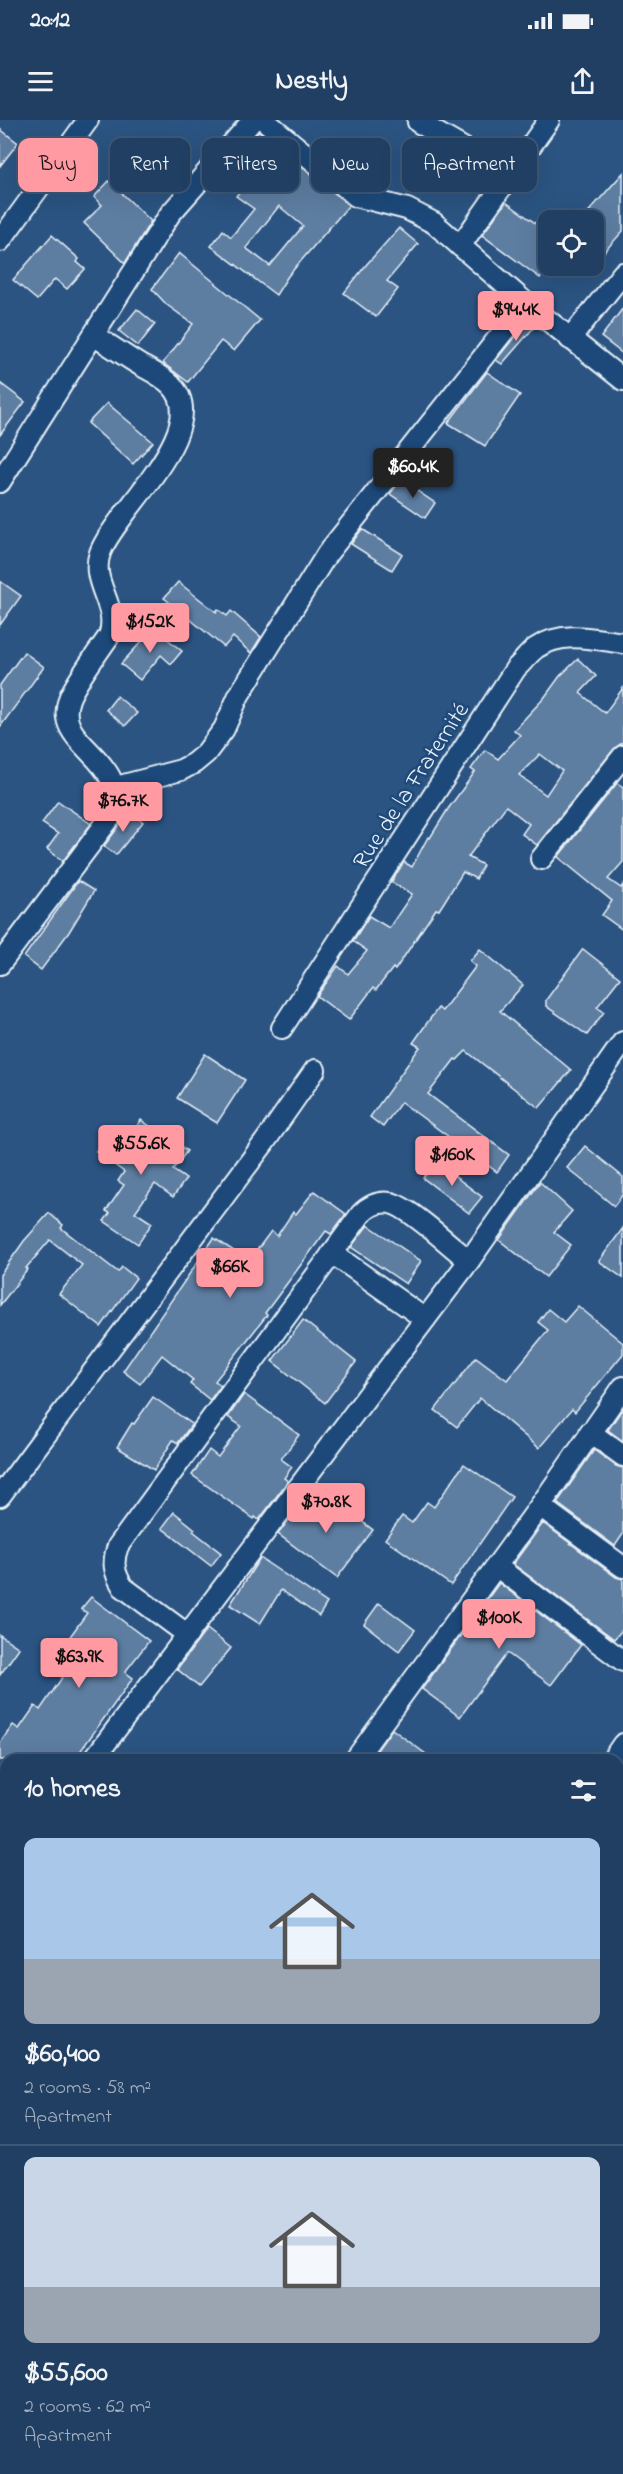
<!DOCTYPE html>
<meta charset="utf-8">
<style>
body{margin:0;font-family:"Indie Flower",sans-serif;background:#284668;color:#f1f3f6;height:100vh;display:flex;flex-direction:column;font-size:22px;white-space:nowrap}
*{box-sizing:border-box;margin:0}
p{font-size:20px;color:#a2afbe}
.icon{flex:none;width:33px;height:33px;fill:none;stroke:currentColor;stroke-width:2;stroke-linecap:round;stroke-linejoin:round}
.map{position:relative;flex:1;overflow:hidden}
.panel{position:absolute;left:0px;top:1634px;width:624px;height:722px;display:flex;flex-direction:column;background:#203f62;border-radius:18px 18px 0 0;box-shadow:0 6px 24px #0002,0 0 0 2px #3d5877}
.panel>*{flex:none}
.banner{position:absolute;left:18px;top:18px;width:588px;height:54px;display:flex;gap:12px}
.controls{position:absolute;left:538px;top:90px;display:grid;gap:12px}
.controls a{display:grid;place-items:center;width:66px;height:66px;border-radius:12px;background:#203f62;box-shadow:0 6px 24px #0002,0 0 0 2px #3d5877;font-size:30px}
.price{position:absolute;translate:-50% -51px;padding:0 14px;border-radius:6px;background:#ff9aa2;color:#111;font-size:20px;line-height:39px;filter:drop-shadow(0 2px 3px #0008)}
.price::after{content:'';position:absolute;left:50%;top:36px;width:18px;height:14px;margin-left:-9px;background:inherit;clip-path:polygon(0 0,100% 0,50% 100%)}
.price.selected{background:#222;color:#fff}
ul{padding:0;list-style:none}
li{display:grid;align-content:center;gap:12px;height:318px;padding:0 24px}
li+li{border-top:2px solid #3d5877}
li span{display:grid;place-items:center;height:186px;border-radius:12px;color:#555}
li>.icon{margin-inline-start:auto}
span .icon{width:108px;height:108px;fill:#fffc;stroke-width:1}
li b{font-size:26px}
h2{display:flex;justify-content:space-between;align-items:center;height:72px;padding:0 24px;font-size:26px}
.tag{padding:0 21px;border-radius:12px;background:#203f62;box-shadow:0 6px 24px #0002,0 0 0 2px #3d5877;font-size:21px;line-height:54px}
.tag.selected{background:#ff9aa2;color:#111}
.status{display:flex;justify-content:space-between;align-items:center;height:42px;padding:0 30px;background:#203f62;direction:ltr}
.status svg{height:16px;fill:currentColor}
header{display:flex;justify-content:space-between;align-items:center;height:78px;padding:0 24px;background:#203f62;font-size:27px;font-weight:700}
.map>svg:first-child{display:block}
</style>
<div class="status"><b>20:12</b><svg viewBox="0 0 49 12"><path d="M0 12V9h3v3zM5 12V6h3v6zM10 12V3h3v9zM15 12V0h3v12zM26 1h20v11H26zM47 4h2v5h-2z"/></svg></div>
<header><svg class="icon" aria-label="menu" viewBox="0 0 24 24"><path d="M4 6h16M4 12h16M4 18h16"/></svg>Nestly<svg class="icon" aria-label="share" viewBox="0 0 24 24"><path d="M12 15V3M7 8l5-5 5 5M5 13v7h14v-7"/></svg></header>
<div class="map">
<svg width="623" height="2354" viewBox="0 0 623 2354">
<rect width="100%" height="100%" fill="#2b5482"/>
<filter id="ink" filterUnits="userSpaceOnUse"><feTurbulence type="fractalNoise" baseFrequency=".0167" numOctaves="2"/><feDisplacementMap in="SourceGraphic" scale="12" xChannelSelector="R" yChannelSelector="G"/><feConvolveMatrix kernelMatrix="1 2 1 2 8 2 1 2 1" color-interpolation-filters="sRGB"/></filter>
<g filter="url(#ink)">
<g fill="#5d7da1" stroke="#e8f1f8" stroke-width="1.5" fill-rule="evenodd">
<polygon points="0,9 18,23 0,46"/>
<path d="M259 11 349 85 288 156 276 175 211 126 223 110 231 117 254 89 236 76 260 46 240 33ZM279 86 303 106 270 146 246 128Z"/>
<polygon points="623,53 623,111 594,143 594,100 583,98"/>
<polygon points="109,61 151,101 125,143 84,103 102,85 94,77"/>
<polygon points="506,82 549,113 549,146 540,158 482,115"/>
<polygon points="399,108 418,124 387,161 398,169 376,197 344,173 366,145"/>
<polygon points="52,115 79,139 77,142 85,149 67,169 55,159 37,180 13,160"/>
<polygon points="179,133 260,200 234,231 221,221 188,262 163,243 193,204 167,185 152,169"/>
<polygon points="623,188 623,234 601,217"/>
<polygon points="137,189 155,204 138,226 119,211"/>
<polygon points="528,200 535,206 502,244 496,240"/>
<polygon points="487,252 520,275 485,326 448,303"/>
<polygon points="0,263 25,282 0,315"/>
<polygon points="107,283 153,322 133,344 88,303"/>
<polygon points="401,360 435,383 425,398 390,374"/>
<polygon points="362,409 402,434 392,450 351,424"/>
<polygon points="0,461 21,476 0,505"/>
<polygon points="178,462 216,492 218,489 227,496 231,491 261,517 251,533 233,517 224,527 164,478"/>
<polygon points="154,508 182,531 171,544 161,535 140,560 121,544"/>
<polygon points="24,532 44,547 0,607 0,565"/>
<path d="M578 539 596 556 580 573 605 593 623 568V622L614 629 537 725 522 714 529 704 506 686 468 737 483 745 476 759 463 752 439 790 436 789 395 850 393 848 376 870 373 868 349 900 317 876 338 846 348 854 367 831 353 821 369 796 389 808 412 774 391 762 404 742 412 747 428 717 430 718 448 689 475 652 471 649 485 630 498 639 520 615 514 610 544 578 560 556ZM540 634 562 651 546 675 519 655Z"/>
<polygon points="117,576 137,593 125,606 106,590"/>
<polygon points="617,663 623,667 623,742 608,759 621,768 623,765 623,810 602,795 612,781 558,737"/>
<polygon points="58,681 91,704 63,741 47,729 58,714 42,703"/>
<polygon points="127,690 143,702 116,735 104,726 123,701"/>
<polygon points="78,761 94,771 69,812 41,850 24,837"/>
<polygon points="480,829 523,865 500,891 571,950 539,988 466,931 457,940 455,939 428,974 509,1035 497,1052 401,982 383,1007 370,997 420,927 413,923 427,903 438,888 442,891 476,846 470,841"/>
<polygon points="583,829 620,858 597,887 604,892 587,915 546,886 546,880"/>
<polygon points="205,934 245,960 217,1003 177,978"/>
<polygon points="141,1000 187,1031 173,1050 186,1059 173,1077 155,1064 135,1092 152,1103 138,1124 104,1101 110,1093 106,1091 124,1065 118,1061 124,1052 96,1031 105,1019 120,1031"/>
<polygon points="585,1026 623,1057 623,1074 614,1086 567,1048"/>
<polygon points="436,1042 482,1077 469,1093 423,1058"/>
<polygon points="540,1062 572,1091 554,1112 571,1125 546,1157 499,1120"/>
<polygon points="314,1071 346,1094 331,1114 326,1111 265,1193 267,1195 215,1261 221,1265 210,1280 190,1264 193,1260 162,1235 140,1264 123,1251 214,1118 249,1141 271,1111 277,1116 293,1092 296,1094"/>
<polygon points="49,1093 63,1105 61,1108 118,1152 122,1147 136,1158 101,1207 59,1174 82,1145 50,1120 26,1148 28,1149 0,1185 0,1155 24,1121"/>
<polygon points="368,1105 421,1141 406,1164 351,1127"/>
<polygon points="623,1108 623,1158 599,1141"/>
<polygon points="578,1186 623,1223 623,1234 575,1292 572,1289 539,1328 480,1278 457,1307 435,1290 476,1237 507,1260 548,1210 538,1202 548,1189 564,1202"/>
<polygon points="303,1200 356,1242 325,1283 272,1241"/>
<polygon points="244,1274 299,1315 281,1339 292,1347 284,1358 288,1361 259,1400 255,1397 254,1399 192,1355 209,1330 218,1337 241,1306 228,1297"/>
<polygon points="153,1277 192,1304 178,1323 173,1320 154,1350 117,1327 132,1303 134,1304"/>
<polygon points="623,1288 623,1321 608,1310"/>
<polygon points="594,1330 616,1346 623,1348 623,1414 615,1426 557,1383"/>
<polygon points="464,1344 512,1377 451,1465 385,1419 402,1396 412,1403 427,1382 434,1387"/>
<polygon points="307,1376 322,1388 330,1377 373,1410 337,1458 278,1414"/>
<polygon points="174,1392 195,1409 193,1411 221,1433 211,1446 162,1408"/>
<polygon points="543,1403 616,1457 623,1459 623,1509 614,1519 513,1444"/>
<polygon points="260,1438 327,1483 319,1496 281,1470 260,1504 230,1485"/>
<polygon points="499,1463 581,1525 551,1565 507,1533 460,1597 422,1569"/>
<polygon points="91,1477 149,1521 125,1552 133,1558 74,1640 0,1640 0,1623 13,1605 19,1609 35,1586 40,1590 68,1549 53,1540 87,1493 81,1489"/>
<polygon points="379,1483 415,1510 399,1531 364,1504"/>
<polygon points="207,1509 231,1528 199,1567 177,1549"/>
<polygon points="0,1515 19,1528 0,1555"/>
<polygon points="392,1609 434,1640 370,1640"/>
</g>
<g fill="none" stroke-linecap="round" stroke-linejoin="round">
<g stroke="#e8f1f8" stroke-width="24">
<g id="minor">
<polyline points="264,0 356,76 407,89 434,103 526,183 623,260"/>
<polyline points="419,0 418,2 510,55"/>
<polyline points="0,121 88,0"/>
<polyline points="460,126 549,0"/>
<polyline points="570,219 623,153"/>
<polyline points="0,362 170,94 253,0"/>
<polyline points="116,667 181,650 194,643 206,633 224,609 239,575 327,434 526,183"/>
<polyline points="541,739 623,636"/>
<path d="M0 844 113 694C129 636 52 627 69 579 74 564 99 531 109 516 120 486 89 463 100 433 114 393 215 307 171 265 162 256 151 251 140 245 125 236 110 225 94 216"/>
<path d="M282 908 516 548C523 542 529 533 536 528 563 510 594 519 623 523"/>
<polyline points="332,1133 425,1199"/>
<polyline points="590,1312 623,1336"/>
<polyline points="0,1376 264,1023 315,950"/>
<polyline points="540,1386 623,1447"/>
<polyline points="496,1446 623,1541"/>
<path d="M188 1515 123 1467C114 1453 112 1442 118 1426L361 1094C369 1086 378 1081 390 1083 407 1085 453 1128 469 1141"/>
<polyline points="93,1640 469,1141 623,922"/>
<polyline points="355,1640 540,1386 623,1267"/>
<polyline points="612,1640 623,1624"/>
<polyline points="0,1822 6,1814"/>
<polyline points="0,1981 6,1985"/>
<polyline points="618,2131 623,2125"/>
<polyline points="0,2210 6,2202"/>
<polyline points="212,2354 214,2349"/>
</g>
</g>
<g stroke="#e8f1f8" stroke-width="36">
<g id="primary">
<polyline points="0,1740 6,1745"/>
<polyline points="618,2146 623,2150"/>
</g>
</g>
<use href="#minor" stroke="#1f4a7a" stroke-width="20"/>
<use href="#primary" stroke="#1f4a7a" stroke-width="32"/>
</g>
</g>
<g text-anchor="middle" stroke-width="5" stroke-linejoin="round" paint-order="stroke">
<g font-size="24" fill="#e8f1f8" stroke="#1f4a7a">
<text transform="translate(410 665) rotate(-57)" y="8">Rue de la Fraternité</text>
</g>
</g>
</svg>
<div class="controls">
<a><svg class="icon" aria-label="locate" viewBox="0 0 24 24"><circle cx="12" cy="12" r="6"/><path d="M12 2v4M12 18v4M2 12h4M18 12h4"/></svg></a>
</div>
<b class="price" style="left:516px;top:222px">$94.4K</b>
<b class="price selected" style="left:413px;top:379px">$60.4K</b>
<b class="price" style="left:150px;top:534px">$152K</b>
<b class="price" style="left:123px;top:713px">$76.7K</b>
<b class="price" style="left:141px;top:1056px">$55.6K</b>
<b class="price" style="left:452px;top:1067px">$160K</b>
<b class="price" style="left:230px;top:1179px">$66K</b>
<b class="price" style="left:326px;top:1414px">$70.8K</b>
<b class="price" style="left:499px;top:1530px">$100K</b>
<b class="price" style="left:79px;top:1569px">$63.9K</b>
<div class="banner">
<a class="tag selected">Buy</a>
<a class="tag">Rent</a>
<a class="tag">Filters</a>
<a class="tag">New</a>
<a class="tag">Apartment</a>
</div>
<section class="panel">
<h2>10 homes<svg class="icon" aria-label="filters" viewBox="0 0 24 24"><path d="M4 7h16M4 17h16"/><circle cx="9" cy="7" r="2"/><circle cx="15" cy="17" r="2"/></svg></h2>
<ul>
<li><span style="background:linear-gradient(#a9c7e8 65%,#9aa5b1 0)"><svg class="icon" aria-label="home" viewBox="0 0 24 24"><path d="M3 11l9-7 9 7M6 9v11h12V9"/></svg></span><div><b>$60,400</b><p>2 rooms · 58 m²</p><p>Apartment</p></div></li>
<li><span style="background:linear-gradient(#c9d6e8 70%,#9aa5b1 0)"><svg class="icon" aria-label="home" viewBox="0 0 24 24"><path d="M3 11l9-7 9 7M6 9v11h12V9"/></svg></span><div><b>$55,600</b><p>2 rooms · 62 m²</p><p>Apartment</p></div></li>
</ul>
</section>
</div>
